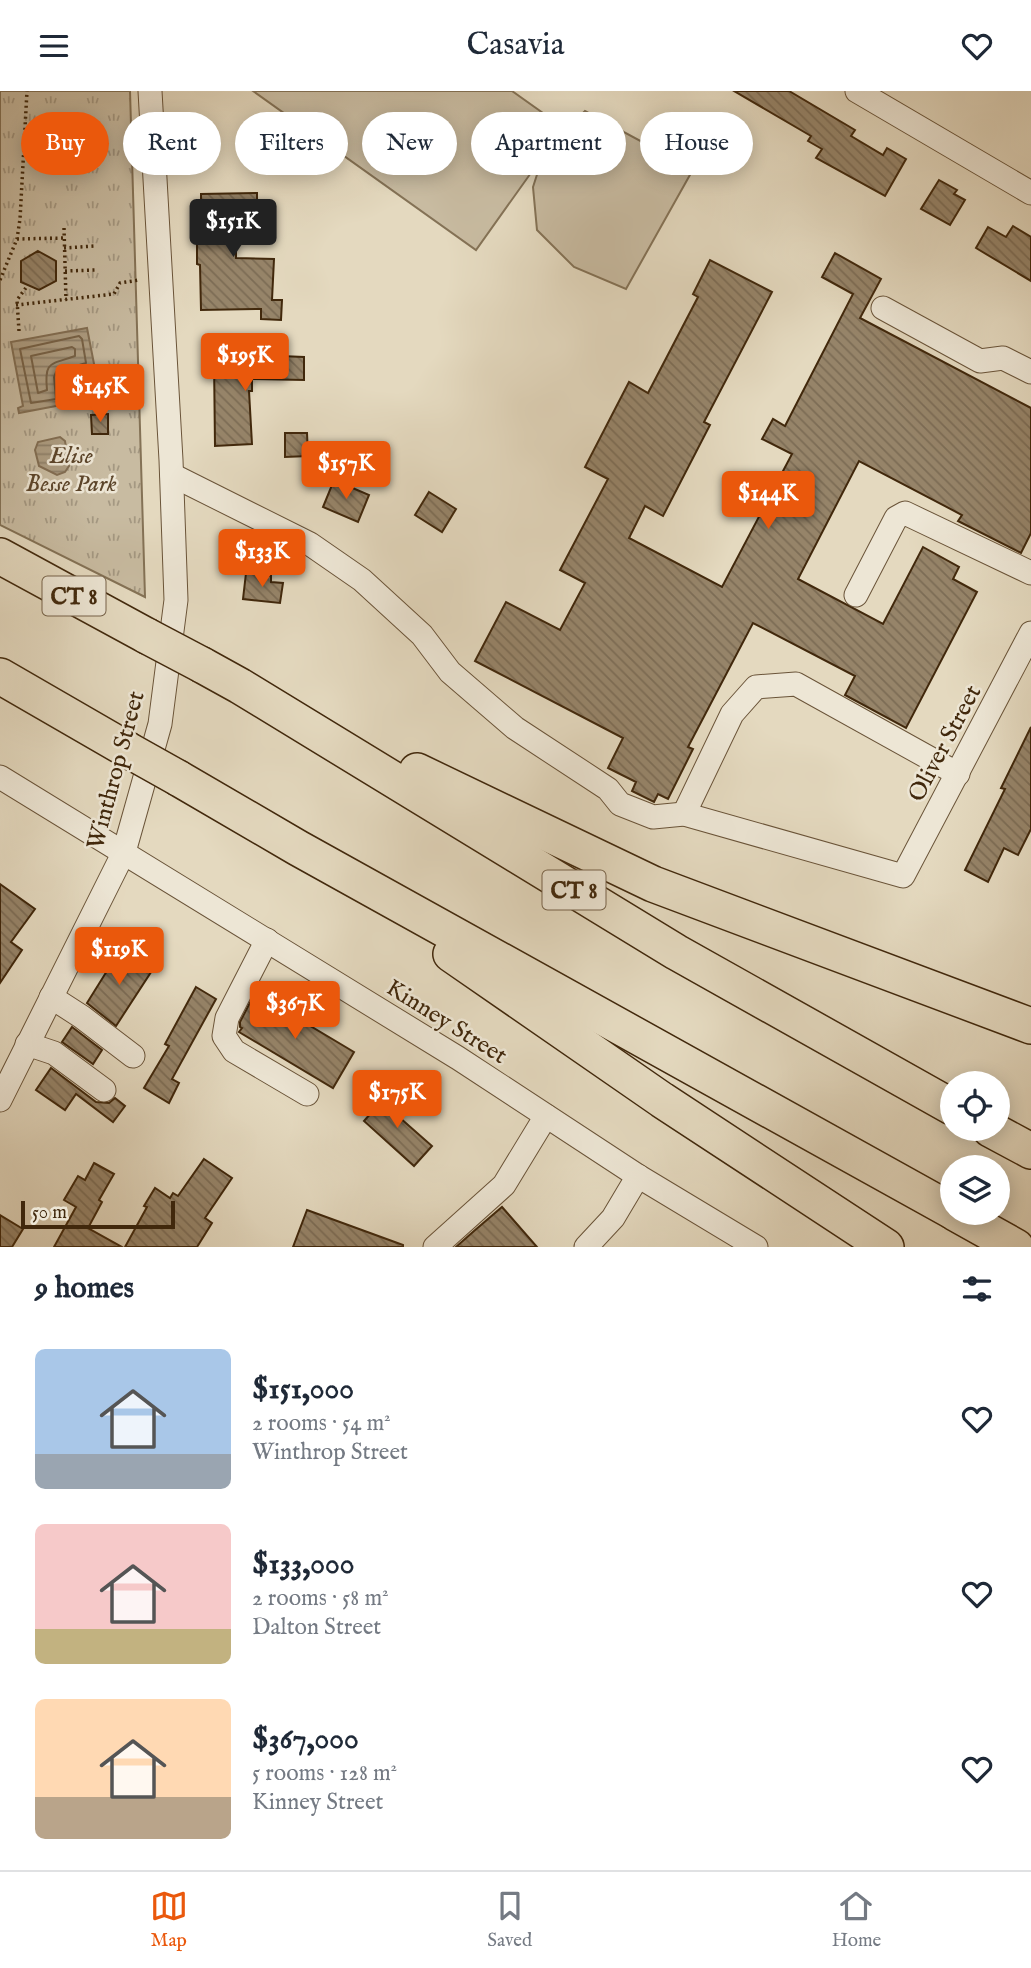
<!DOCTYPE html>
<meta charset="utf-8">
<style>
body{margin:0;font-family:"IM FELL English",serif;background:#f2f2f3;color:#1f2937;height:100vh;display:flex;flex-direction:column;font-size:26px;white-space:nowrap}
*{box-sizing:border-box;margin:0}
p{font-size:23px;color:#747a83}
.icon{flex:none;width:38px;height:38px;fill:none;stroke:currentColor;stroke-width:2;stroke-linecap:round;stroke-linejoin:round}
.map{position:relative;height:1156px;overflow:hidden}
.sheet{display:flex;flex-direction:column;background:#fff;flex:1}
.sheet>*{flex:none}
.guide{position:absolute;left:21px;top:21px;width:990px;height:63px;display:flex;gap:14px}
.controls{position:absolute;left:940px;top:980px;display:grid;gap:14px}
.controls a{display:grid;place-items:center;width:70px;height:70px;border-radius:50%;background:#fff;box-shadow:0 4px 18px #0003;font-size:35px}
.scale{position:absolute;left:21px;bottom:18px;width:154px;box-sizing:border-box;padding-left:7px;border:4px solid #41280c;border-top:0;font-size:19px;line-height:24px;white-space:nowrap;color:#41280c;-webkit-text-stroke:5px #ede6d5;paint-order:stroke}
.price{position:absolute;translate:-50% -60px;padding:0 16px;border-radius:7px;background:#ea580c;color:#fff;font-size:23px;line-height:46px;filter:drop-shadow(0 2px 4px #0008)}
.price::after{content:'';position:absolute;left:50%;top:42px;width:21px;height:16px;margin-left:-10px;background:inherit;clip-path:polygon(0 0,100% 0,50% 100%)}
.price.current{background:#222;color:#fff}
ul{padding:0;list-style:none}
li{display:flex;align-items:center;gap:21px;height:175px;padding:0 35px}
li span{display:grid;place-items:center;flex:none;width:196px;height:140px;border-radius:10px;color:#555}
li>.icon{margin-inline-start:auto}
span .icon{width:84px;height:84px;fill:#fffc;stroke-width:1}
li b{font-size:30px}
h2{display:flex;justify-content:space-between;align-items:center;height:84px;padding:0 35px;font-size:30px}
.chip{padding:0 24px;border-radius:32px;background:#fff;box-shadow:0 4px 18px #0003;font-size:24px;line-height:63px}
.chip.current{background:#ea580c;color:#fff}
header{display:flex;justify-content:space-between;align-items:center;height:91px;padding:0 35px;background:#fff;font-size:32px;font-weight:600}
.tab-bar{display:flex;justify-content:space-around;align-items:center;height:98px;border-top:2px solid #e0e1e3;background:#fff;font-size:19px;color:#747a83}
.tab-bar a{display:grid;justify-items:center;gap:4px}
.tab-bar .current{color:#ea580c}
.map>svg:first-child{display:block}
</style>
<header><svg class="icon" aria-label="menu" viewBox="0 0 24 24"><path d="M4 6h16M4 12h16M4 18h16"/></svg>Casavia<svg class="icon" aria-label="heart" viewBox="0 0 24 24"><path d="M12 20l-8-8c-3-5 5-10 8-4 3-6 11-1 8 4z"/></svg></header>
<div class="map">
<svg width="1031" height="1156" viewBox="0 0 1031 1156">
<defs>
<pattern id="park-tufts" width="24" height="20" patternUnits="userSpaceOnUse" patternTransform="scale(1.75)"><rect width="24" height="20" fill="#c8bba1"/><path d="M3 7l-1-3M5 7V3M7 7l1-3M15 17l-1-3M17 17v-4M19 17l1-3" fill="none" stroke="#a49882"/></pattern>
<pattern id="water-rules" width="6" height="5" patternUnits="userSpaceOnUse" patternTransform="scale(1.75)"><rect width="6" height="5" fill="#ad9d82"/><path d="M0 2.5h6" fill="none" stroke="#8e8069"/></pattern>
<pattern id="building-back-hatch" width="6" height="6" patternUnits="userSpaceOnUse" patternTransform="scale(1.75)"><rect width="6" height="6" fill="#968469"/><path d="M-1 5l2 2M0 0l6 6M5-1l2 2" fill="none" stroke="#7c6c55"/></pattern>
</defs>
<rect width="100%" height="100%" fill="#e4d9bf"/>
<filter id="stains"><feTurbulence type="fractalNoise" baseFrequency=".00286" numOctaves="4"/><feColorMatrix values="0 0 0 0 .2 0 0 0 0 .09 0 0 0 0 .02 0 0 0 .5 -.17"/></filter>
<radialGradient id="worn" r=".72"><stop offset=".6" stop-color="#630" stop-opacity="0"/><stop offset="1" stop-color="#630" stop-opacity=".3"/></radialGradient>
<polygon fill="#c8bba1" stroke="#847256" stroke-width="2" points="253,0 512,0 564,37 558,46 585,20 685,74 691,82 626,198 574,176 537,139 533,96 543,65 476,159"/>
<polygon fill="url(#park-tufts)" stroke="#847256" stroke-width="2" points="0,0 130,0 145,506 0,434"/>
<g fill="url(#water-rules)" stroke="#826e53" stroke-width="2">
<polygon points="87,237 95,278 61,285 65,307 71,306 72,312 19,322 18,317 23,315 11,251"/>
<polygon points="60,346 65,350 69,375 65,381 57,384 39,375 35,359 38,351"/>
</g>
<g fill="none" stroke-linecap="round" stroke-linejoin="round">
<g stroke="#776247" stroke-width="2">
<polygon points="79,245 82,248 86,272 56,281 54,286 56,308 31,312 20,258"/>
<path d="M72 256 75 258V265C51 274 44 269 47 299L38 302 31 265Z"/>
</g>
</g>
<g fill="url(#building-back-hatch)" stroke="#41280c" stroke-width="2">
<polygon points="734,0 789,0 855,39 851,45 883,64 887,57 906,68 885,105 816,67 822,58 808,50 811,45"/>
<polygon points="939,89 957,99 954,103 965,109 950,134 921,118"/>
<polygon points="257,102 257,135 236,135 236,167 274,168 272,209 282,209 281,229 261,228 261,218 201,219 200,174 197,173 197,152 201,152 201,103"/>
<polygon points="1013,135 1031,146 1031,190 976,157 988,136 1006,146"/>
<polygon points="38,160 56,170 56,190 39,199 21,191 21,170"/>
<polygon points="835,162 881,188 860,227 1031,317 1031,442 1021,462 958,430 962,424 859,370 798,488 883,533 923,456 959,476 953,488 977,501 906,637 845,604 855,585 753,532 688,656 693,658 668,708 658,703 654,711 632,700 636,691 608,677 623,647 475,570 506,511 560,539 585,492 560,479 608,388 585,376 629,291 648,302 698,206 693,203 710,169 772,201 704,331 710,334 663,425 645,415 629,447 722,496 792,363 762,348 773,328 785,335 853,203 822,186"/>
<polygon points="280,265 304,266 304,289 252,288 252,300 249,300 252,353 215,355 214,269 279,269"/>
<polygon points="108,323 108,343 92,343 91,324"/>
<polygon points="285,342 307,342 308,365 285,366"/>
<polygon points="334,389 369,404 358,431 323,416"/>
<polygon points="429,401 456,418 442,441 415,424"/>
<polygon points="246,482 271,485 271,491 283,492 280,512 243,508"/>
<polygon points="1031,636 1031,738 1018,764 1004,757 988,791 965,779 1005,698 1001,697"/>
<polygon points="0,793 35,818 11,851 22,859 0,892"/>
<polygon points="120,859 153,878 116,935 87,912"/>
<polygon points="196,896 216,908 172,988 179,992 169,1012 144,997 169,955 165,953"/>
<polygon points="255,902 354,961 333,997 239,941 242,937 240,936 240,931"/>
<polygon points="72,936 102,959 93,973 62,951"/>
<polygon points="51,977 96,1011 109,1012 115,1007 125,1015 113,1031 76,1003 65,1019 36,999"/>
<polygon points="388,1003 405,1018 399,1026 432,1055 414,1075 364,1030"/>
<polygon points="204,1068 232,1087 205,1127 212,1132 197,1156 125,1156 147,1116 144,1115 155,1097 170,1107 173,1102 178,1105"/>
<polygon points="94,1072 114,1083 99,1109 102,1111 88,1137 122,1156 54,1156 76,1116 64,1109 78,1085 85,1089"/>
<polygon points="502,1116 537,1156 456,1156 474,1140"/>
<polygon points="307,1119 403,1154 403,1156 293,1156"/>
<polygon points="0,1124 23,1138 12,1156 0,1156"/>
</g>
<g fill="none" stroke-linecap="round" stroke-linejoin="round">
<g stroke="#6a5439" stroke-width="25">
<g id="minor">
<polyline points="857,0 1031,102"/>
<polyline points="883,217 980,270 1003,267 1031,281"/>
<polyline points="172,384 310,453 362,489 422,544 450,581 515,637 608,698 620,713 653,726 684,723 903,785 1031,542"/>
<polyline points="856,504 896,427 905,422 1031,482"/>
<polyline points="0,686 458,967 638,1085 756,1156"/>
<polyline points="684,723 732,623 756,596 796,593 958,683"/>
<polyline points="267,849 227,927 224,945 234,960 307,1003"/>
<polyline points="51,906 82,926 133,965"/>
<polyline points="27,953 54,962 104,999"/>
<polyline points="0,1009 124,761 160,633 176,509 171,369 150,0"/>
<polyline points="435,1156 504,1094 546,1025"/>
<polyline points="586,1156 613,1127 638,1085"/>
</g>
</g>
<g stroke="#41280c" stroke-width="38">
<g id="highway">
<polyline points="0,465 147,545"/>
<polyline points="202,574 240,595 676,861 952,1016"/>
<polyline points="0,585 128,659"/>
<polyline points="417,680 653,793 1031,935"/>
<polyline points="178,687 298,757 952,1120"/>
<polyline points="451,863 662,1009 886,1156"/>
<polyline points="990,1038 1031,1060"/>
<polyline points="955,1122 1016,1156"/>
</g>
</g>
<g stroke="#41280c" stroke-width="3.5" stroke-dasharray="2 3.5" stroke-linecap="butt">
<polyline points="64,137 66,209"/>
<polyline points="17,148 64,147"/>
<polyline points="64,157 95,155"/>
<polyline points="65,180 95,179"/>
<polyline points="0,189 17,148 20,128 27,0"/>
<polyline points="16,214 114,203 120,192 139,189"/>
<polyline points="19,240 17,209 28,194"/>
</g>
<use href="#minor" stroke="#ede6d5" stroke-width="23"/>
<use href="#highway" stroke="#e4d9bf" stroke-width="35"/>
<g stroke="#41280c" stroke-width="38" stroke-linecap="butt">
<g id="highway-bridge">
<polyline points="147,545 202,574"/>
<polyline points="128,659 178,687"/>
</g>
</g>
<use href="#highway-bridge" stroke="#e4d9bf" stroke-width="35"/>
</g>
<g text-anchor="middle" stroke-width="5" stroke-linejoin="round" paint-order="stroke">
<g fill="#ede6d5" stroke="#756148" stroke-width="2">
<rect x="42.5" y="485.5" width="63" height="39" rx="5"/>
<rect x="542.5" y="779.5" width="63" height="39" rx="5"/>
</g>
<g font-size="23" font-weight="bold" fill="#41280c">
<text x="74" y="513">CT 8</text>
<text x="574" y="807">CT 8</text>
</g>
<g font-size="24" font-style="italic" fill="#5c452a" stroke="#ede6d5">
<text x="71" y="372">Elise<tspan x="71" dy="28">Besse Park</tspan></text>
</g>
<g font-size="24" fill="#41280c" stroke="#ede6d5">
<text transform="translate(944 652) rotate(-62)" y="8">Oliver Street</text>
<text transform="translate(115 679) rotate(-75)" y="8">Winthrop Street</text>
<text transform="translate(447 930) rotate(32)" y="8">Kinney Street</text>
</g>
</g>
<rect width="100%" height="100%" filter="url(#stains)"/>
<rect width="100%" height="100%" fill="url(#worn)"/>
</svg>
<div class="controls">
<a><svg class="icon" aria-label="locate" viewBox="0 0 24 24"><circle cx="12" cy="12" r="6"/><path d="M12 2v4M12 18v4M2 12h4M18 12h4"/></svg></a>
<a><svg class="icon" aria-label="layers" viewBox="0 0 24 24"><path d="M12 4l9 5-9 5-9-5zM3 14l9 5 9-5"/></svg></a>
</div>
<div class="scale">50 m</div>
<b class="price current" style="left:233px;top:168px">$151K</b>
<b class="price" style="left:245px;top:302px">$195K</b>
<b class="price" style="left:100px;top:333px">$145K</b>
<b class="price" style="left:346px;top:410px">$157K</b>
<b class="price" style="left:768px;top:440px">$144K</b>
<b class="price" style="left:262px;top:498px">$133K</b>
<b class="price" style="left:119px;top:896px">$119K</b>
<b class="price" style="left:295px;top:950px">$367K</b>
<b class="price" style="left:397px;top:1039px">$175K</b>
<div class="guide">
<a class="chip current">Buy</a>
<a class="chip">Rent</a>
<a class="chip">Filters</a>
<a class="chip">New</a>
<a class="chip">Apartment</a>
<a class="chip">House</a>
</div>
</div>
<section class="sheet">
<h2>9 homes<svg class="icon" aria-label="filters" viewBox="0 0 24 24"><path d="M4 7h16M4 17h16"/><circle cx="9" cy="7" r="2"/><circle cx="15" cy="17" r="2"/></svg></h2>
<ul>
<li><span style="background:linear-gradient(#a9c7e8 75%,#9aa5b1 0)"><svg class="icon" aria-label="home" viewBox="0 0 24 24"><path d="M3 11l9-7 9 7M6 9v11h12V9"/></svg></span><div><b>$151,000</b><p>2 rooms · 54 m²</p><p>Winthrop Street</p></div><svg class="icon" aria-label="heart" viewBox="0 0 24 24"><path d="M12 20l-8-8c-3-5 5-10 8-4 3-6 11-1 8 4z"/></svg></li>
<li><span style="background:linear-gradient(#f6c9c9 75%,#c2b280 0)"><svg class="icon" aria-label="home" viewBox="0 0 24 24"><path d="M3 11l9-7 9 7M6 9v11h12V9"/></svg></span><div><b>$133,000</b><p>2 rooms · 58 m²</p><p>Dalton Street</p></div><svg class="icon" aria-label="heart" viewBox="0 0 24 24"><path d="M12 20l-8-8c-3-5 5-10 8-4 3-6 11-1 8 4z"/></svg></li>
<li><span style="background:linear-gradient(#ffd9b3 70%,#b9a48a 0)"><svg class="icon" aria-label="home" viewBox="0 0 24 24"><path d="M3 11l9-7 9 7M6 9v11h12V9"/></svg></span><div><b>$367,000</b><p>5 rooms · 128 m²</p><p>Kinney Street</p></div><svg class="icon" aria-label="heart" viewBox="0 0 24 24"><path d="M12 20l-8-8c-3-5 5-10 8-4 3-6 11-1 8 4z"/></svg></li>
</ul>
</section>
<nav class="tab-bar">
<a class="current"><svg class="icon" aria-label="map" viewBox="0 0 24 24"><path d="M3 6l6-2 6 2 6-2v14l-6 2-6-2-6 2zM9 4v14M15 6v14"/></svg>Map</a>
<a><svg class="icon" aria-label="saved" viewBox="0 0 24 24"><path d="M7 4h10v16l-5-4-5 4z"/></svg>Saved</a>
<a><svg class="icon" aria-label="home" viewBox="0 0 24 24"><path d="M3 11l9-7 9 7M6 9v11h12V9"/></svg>Home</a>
</nav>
